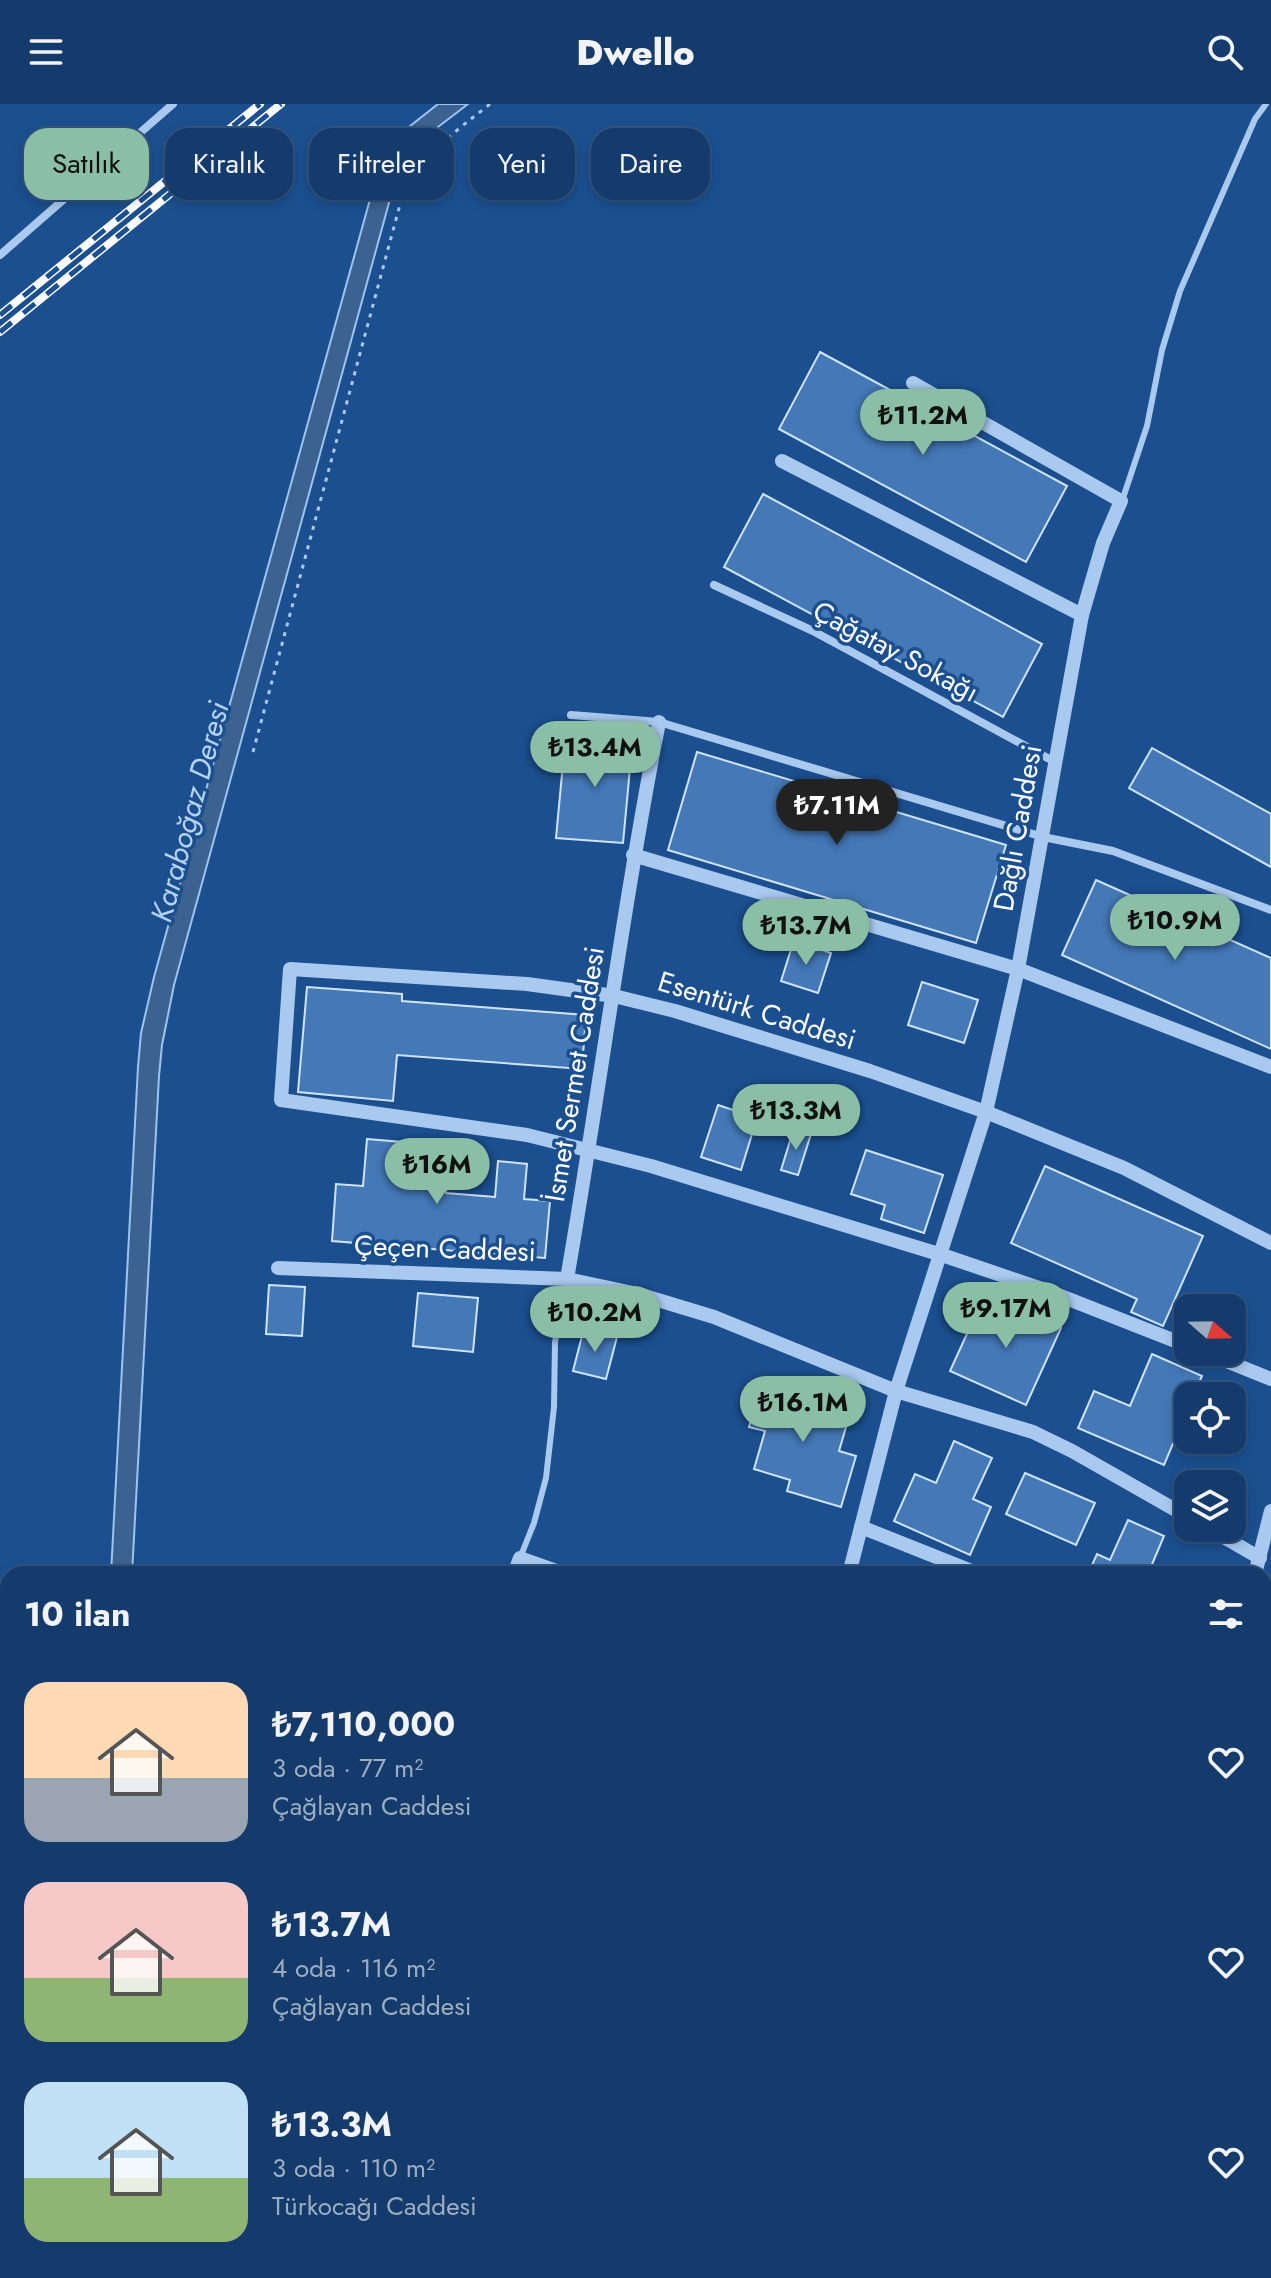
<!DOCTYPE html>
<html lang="tr">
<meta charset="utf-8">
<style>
body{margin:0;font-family:Jost,sans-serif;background:#1d4271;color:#f1f3f6;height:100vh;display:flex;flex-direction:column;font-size:30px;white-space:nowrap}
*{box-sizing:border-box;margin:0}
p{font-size:26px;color:#9dadc1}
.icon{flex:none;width:44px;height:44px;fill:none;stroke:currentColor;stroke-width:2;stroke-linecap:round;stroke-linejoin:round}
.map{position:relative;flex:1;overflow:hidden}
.panel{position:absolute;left:0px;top:1462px;width:1272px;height:712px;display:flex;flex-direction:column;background:#143b6b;border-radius:24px 24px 0 0;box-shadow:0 4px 12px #0003,0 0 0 2px #33557e}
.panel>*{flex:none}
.top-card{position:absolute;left:24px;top:24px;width:800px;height:72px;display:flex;gap:16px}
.needle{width:52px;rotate:110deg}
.tools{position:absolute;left:1174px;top:1190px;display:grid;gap:16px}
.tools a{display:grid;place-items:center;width:72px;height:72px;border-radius:16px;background:#143b6b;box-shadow:0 4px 12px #0003,0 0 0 2px #33557e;font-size:40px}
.price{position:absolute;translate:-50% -68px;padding:0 18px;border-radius:28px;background:#8abfa5;color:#111;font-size:26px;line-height:52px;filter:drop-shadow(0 2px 4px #0008)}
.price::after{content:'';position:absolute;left:50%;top:48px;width:24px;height:18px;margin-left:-12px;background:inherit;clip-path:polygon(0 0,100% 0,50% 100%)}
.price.current{background:#222;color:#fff}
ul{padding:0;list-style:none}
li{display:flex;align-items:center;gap:24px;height:200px;padding:0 24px}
li span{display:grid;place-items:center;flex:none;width:224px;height:160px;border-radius:24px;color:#555}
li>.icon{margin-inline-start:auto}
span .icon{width:96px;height:96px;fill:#fffc;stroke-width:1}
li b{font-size:34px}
h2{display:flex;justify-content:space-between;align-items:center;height:96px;padding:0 24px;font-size:34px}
.chip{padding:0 28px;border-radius:24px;background:#143b6b;box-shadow:0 4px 12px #0003,0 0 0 2px #33557e;font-size:28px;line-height:72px}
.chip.current{background:#8abfa5;color:#111}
header{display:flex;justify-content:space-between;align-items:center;height:104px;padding:0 24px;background:#143b6b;font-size:36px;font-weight:800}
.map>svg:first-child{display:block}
</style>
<header><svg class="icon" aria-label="menu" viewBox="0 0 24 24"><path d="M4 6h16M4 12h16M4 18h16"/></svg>Dwello<svg class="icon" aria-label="search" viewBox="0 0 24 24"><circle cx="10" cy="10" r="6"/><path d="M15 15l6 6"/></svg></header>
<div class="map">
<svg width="1271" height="2174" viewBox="0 0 1271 2174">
<rect width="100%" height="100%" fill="#1b4f8f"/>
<path fill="#3c6290" stroke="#9cc4f0" stroke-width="2" d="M438 0H468C443 20 414 37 398 66L174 881 162 941 159 972 132 1470H111L138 963 141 929 154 873 379 63 400 30Z"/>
<g fill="#4478b7" stroke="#cfe3fa" stroke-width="2">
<polygon points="820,248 1067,382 1026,458 779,325"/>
<polygon points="763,390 1042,540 1003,613 724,463"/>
<polygon points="591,629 633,632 623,739 556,734 565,638 590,640"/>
<polygon points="1152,644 1271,710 1271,763 1129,684"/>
<polygon points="697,648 1006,741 976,839 668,746"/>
<polygon points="1096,776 1271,854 1271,945 1062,851"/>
<polygon points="794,836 831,849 818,889 781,877"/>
<polygon points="922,878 978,896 964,939 908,921"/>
<polygon points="307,883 402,890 402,897 586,911 582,965 397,951 393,997 298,988"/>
<polygon points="718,1001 757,1014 741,1066 701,1053"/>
<polygon points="794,1024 811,1030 798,1071 781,1066"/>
<polygon points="367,1035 450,1042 446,1089 495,1093 498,1057 527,1060 524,1095 550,1097 545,1154 332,1137 336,1080 363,1082"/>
<polygon points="866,1046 943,1071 924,1129 881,1115 885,1101 851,1090"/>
<polygon points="1045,1062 1203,1132 1163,1222 1131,1208 1137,1195 1011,1139"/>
<polygon points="269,1181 305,1183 302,1232 266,1230"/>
<polygon points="418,1189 478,1194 473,1248 413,1242"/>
<polygon points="985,1190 1061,1224 1026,1301 950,1267"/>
<polygon points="584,1224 617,1233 606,1275 573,1267"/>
<polygon points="1152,1250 1202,1272 1193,1292 1188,1292 1188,1304 1164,1361 1078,1324 1094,1287 1130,1302"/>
<polygon points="761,1280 851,1306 839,1347 856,1352 841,1403 787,1387 790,1376 754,1365 765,1327 749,1323"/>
<polygon points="954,1337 992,1354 973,1395 991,1403 970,1451 894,1417 915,1370 936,1379"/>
<polygon points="1025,1369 1095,1399 1076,1441 1006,1410"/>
<polygon points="1128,1416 1164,1432 1148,1470 1088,1470 1097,1450 1110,1456"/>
</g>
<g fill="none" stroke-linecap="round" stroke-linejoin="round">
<path stroke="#a9c9ee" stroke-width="3" stroke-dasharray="4 6" stroke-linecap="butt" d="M253 648 402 93C421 51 455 28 490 0"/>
<g stroke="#a9c9ee" stroke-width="6">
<polyline points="1122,397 1147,322 1162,246 1180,187 1255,15 1266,0"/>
<polyline points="520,1454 534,1419 546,1374 554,1303 555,1238 567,1176"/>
<polyline points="1264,1829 1271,1832"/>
</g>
<g stroke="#a9c9ee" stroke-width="8">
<polyline points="0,151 173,0"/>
<polyline points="714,481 813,527 1055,658"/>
<polyline points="571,611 659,618 1043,733 1113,747 1271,806"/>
<polyline points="1264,1639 1271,1642"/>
<polyline points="146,2166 147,2174"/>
</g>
<g stroke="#a9c9ee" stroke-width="14">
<polyline points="782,357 1082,511"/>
<polyline points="633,751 1018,865 1271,963"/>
<polyline points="278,1164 567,1175 638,1190 714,1213 896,1287 1033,1328 1072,1347 1188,1413"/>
<path d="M567 1175C599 990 623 803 659 618"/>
<polyline points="1188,1242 1048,1187 942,1151 651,1062 527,1031 281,996 290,865 527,880 614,892 675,907 870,967 986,1008 1124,1064 1271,1139"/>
<polyline points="1204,1248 1271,1275"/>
<polyline points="861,1423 979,1470"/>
<polyline points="1208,1424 1260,1454"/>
<polyline points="514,1470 520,1454 565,1470"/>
<polyline points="849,1470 896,1287 986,1008 1018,865 1082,511 1103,439 1121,397 913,279"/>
<polyline points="1255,1470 1271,1407"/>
<polyline points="1264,1854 1271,1854"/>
<polyline points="1264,2044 1271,2046"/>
<polyline points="943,2166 1032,2174"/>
<polyline points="288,2174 289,2166"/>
<polyline points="426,2174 427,2166"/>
<polyline points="574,2174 575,2166"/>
<polyline points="714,2174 715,2166"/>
<polyline points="1107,2174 1108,2166"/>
</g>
<g stroke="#fff" stroke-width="8">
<g id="rail">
<polyline points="0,211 260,0"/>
<polyline points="0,228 281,0"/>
</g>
</g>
<use href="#rail" stroke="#1b4f8f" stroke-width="5" stroke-dasharray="15" stroke-linecap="butt"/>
</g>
<g text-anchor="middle" stroke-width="7" stroke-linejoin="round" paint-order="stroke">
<g font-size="28" fill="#fff" stroke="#1b4f8f">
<text transform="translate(896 547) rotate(28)" y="10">Çağatay Sokağı</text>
<text transform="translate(1017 724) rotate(-80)" y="10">Dağlı Caddesi</text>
<text transform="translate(757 906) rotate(17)" y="10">Esentürk Caddesi</text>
<text transform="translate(574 970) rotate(-81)" y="10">İsmet Sermet Caddesi</text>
<text transform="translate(445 1144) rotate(2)" y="10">Çeçen Caddesi</text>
</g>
<g font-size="30" font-style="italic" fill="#b5d3f5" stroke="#1b4f8f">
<text transform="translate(190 708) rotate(-75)" y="10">Karaboğaz Deresi</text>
</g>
</g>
</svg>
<div class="tools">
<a><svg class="needle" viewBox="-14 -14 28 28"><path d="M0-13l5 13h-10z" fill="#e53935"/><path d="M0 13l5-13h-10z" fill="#9dadc1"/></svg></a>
<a><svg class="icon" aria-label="locate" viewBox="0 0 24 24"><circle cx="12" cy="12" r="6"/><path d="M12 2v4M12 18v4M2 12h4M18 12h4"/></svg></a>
<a><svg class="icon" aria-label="layers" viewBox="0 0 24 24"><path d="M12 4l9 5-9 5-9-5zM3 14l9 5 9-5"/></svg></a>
</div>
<b class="price" style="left:923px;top:353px">₺11.2M</b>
<b class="price" style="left:595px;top:685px">₺13.4M</b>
<b class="price current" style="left:837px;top:743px">₺7.11M</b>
<b class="price" style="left:1175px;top:858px">₺10.9M</b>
<b class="price" style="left:806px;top:863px">₺13.7M</b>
<b class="price" style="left:796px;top:1048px">₺13.3M</b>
<b class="price" style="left:437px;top:1102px">₺16M</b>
<b class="price" style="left:1006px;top:1246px">₺9.17M</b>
<b class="price" style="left:595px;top:1250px">₺10.2M</b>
<b class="price" style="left:803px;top:1340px">₺16.1M</b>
<div class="top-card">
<a class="chip current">Satılık</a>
<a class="chip">Kiralık</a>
<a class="chip">Filtreler</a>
<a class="chip">Yeni</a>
<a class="chip">Daire</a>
</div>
<section class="panel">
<h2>10 ilan<svg class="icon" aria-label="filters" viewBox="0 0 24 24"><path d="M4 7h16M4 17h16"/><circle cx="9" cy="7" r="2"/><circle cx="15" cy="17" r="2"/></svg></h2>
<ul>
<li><span style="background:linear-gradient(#ffd9b3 60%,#9aa5b1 0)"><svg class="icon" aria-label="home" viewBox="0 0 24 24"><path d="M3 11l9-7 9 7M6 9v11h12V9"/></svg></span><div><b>₺7,110,000</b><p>3 oda · 77 m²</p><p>Çağlayan Caddesi</p></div><svg class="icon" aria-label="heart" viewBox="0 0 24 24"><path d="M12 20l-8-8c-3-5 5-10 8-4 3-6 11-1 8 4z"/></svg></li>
<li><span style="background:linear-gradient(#f6c9c9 60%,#8fb573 0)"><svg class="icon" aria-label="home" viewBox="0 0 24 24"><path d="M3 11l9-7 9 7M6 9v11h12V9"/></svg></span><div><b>₺13.7M</b><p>4 oda · 116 m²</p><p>Çağlayan Caddesi</p></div><svg class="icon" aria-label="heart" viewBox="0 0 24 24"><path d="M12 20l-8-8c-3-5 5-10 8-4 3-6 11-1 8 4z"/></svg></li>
<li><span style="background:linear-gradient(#bfe0f5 60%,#8fb573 0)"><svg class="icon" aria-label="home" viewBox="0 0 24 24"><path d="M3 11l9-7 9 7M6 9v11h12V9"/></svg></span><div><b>₺13.3M</b><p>3 oda · 110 m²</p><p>Türkocağı Caddesi</p></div><svg class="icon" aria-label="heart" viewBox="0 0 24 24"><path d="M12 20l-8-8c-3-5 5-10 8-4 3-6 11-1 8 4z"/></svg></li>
</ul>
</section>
</div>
